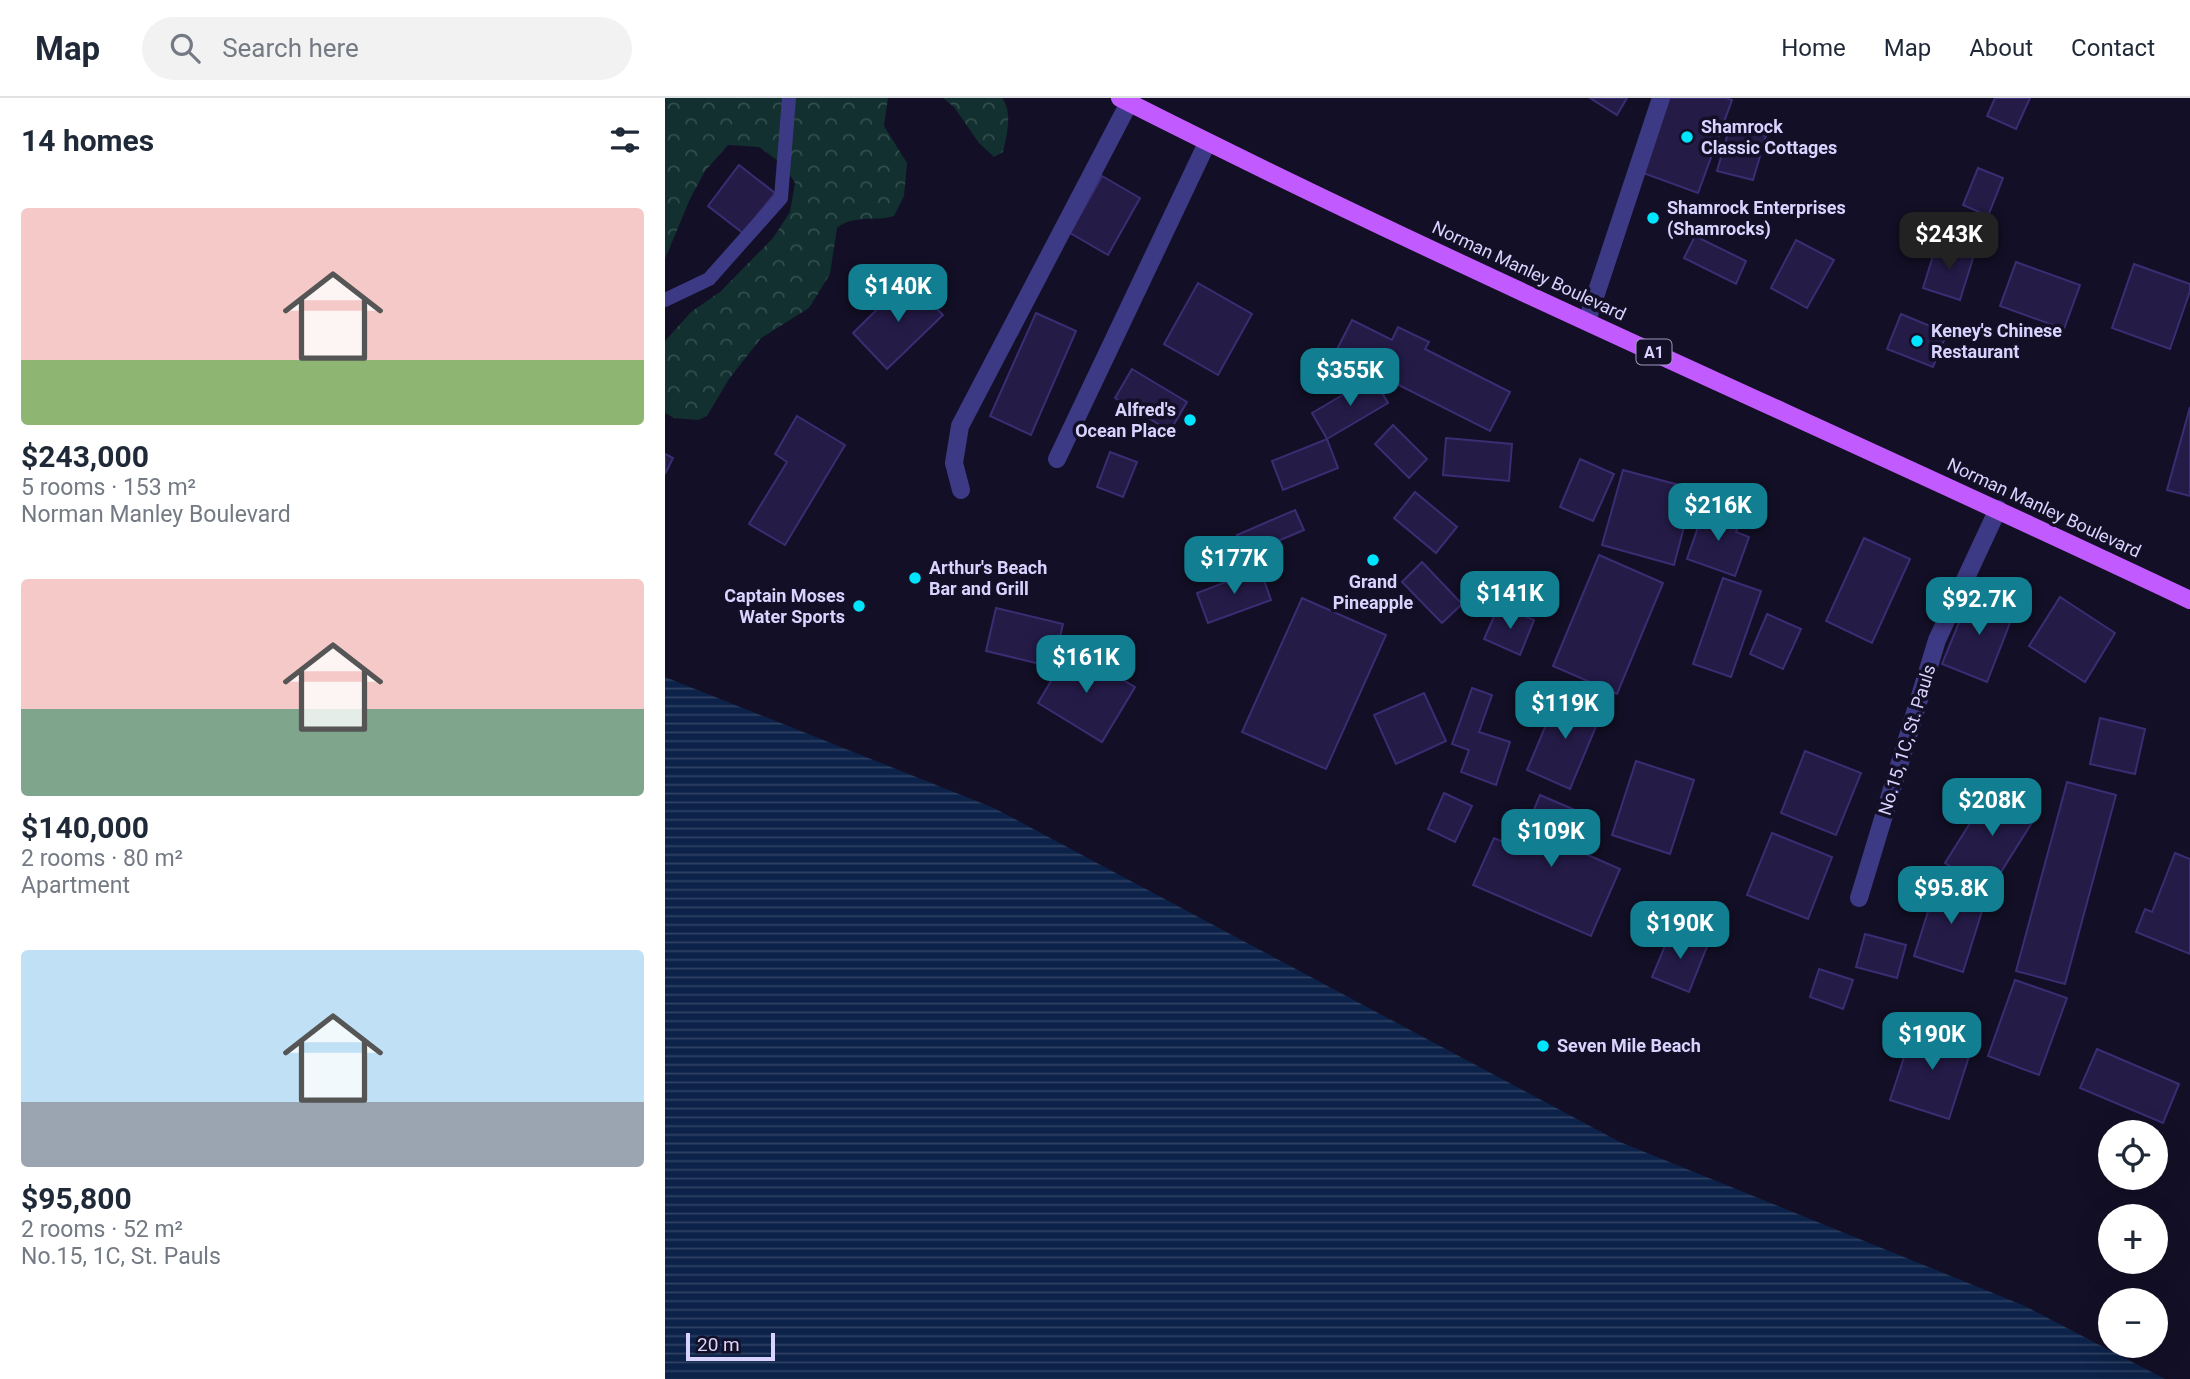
<!DOCTYPE html>
<meta charset="utf-8">
<style>
body{margin:0;font-family:Roboto,sans-serif;background:#f2f2f3;color:#1f2937;height:100vh;display:flex;flex-direction:column;font-size:26px;white-space:nowrap}
*{box-sizing:border-box;margin:0}
p{font-size:23px;color:#747a83}
.icon{flex:none;width:38px;height:38px;fill:none;stroke:currentColor;stroke-width:2;stroke-linecap:round;stroke-linejoin:round}
.map{position:relative;flex:1;overflow:hidden}
.panel{display:flex;flex-direction:column;background:#fff;width:665px}
.panel>*{flex:none}
.buttons{position:absolute;left:1433px;top:1022px;display:grid;gap:14px}
.buttons a{display:grid;place-items:center;width:70px;height:70px;border-radius:50%;background:#fff;box-shadow:0 7px 28px #0002;font-size:35px}
.scale{position:absolute;left:21px;bottom:18px;width:89px;box-sizing:border-box;padding-left:7px;border:4px solid #d9d4ff;border-top:0;font-size:19px;line-height:24px;white-space:nowrap;color:#d9d4ff;-webkit-text-stroke:5px #130f26;paint-order:stroke}
.price{position:absolute;translate:-50% -60px;padding:0 16px;border-radius:14px;background:#117e91;color:#fff;font-size:23px;line-height:46px;filter:drop-shadow(0 2px 4px #0008)}
.price::after{content:'';position:absolute;left:50%;top:42px;width:21px;height:16px;margin-left:-10px;background:inherit;clip-path:polygon(0 0,100% 0,50% 100%)}
.price.active{background:#222;color:#fff}
ul{padding:0;list-style:none}
li{display:grid;align-content:center;gap:14px;height:371px;padding:0 21px}
li span{display:grid;place-items:center;height:217px;border-radius:7px;color:#555}
li>.icon{margin-inline-start:auto}
span .icon{width:126px;height:126px;fill:#fffc;stroke-width:1}
li b{font-size:30px}
h2{display:flex;justify-content:space-between;align-items:center;height:84px;padding:0 21px;font-size:30px}
header{display:flex;align-items:center;gap:42px;box-sizing:border-box;height:98px;padding:0 35px;background:#fff;border-bottom:2px solid #e0e1e3}
header strong{font-size:33px}
nav{display:flex;gap:38px;margin-inline-start:auto;font-size:24px}
.search{width:490px;height:63px;background:#f2f2f3;display:flex;align-items:center;gap:18px;box-sizing:border-box;padding:0 24px;border-radius:38px;color:#747a83;font-size:26px}
main{display:flex;flex:1;min-height:0}
.map>svg:first-child{display:block}
</style>
<header>
<strong>Map</strong>
<div class="search"><svg class="icon" aria-label="search" viewBox="0 0 24 24"><circle cx="10" cy="10" r="6"/><path d="M15 15l6 6"/></svg>Search here</div>
<nav><a>Home</a><a>Map</a><a>About</a><a>Contact</a></nav>
</header>
<main>
<section class="panel">
<h2>14 homes<svg class="icon" aria-label="filters" viewBox="0 0 24 24"><path d="M4 7h16M4 17h16"/><circle cx="9" cy="7" r="2"/><circle cx="15" cy="17" r="2"/></svg></h2>
<ul>
<li><span style="background:linear-gradient(#f6c9c9 70%,#8fb573 0)"><svg class="icon" aria-label="home" viewBox="0 0 24 24"><path d="M3 11l9-7 9 7M6 9v11h12V9"/></svg></span><div><b>$243,000</b><p>5 rooms · 153 m²</p><p>Norman Manley Boulevard</p></div></li>
<li><span style="background:linear-gradient(#f6c9c9 60%,#7fa58c 0)"><svg class="icon" aria-label="home" viewBox="0 0 24 24"><path d="M3 11l9-7 9 7M6 9v11h12V9"/></svg></span><div><b>$140,000</b><p>2 rooms · 80 m²</p><p>Apartment</p></div></li>
<li><span style="background:linear-gradient(#bfe0f5 70%,#9aa5b1 0)"><svg class="icon" aria-label="home" viewBox="0 0 24 24"><path d="M3 11l9-7 9 7M6 9v11h12V9"/></svg></span><div><b>$95,800</b><p>2 rooms · 52 m²</p><p>No.15, 1C, St. Pauls</p></div></li>
</ul>
</section>
<div class="map">
<svg width="1525" height="1281" viewBox="0 0 1525 1281">
<defs>
<pattern id="forest-crowns" width="20" height="18" patternUnits="userSpaceOnUse" patternTransform="scale(1.75)"><rect width="20" height="18" fill="#12302f"/><path d="M2 6a3 3 0 1 1 6 0M12 15a3 3 0 1 1 6 0" fill="none" stroke="#344d4e"/></pattern>
<pattern id="water-rules" width="6" height="5" patternUnits="userSpaceOnUse" patternTransform="scale(1.75)"><rect width="6" height="5" fill="#0c2248"/><path d="M0 2.5h6" fill="none" stroke="#2f4163"/></pattern>
</defs>
<rect width="100%" height="100%" fill="#130f26"/>
<g fill="url(#forest-crowns)">
<path d="M0 0H223L219 28 242 65 239 98 229 118C209 124 189 116 172 130L165 176 144 210 96 240 64 281 42 318 33 322 9 320 0 315V243L26 214 55 194 108 140 125 114 130 85 119 67 94 49 63 47 40 73 25 101 0 161Z"/>
<path d="M278 0H337C348 14 342 37 338 54L329 59 314 45 289 9Z"/>
</g>
<polygon fill="url(#water-rules)" points="0,579 329,710 955,1044 1360,1208 1500,1281 0,1281"/>
<g fill="#241b47" stroke="#3b2d73" stroke-width="2">
<polygon points="925,0 962,0 952,17"/>
<polygon points="1004,0 1061,0 1067,2 1033,95 978,75"/>
<polygon points="1330,0 1365,0 1351,31 1322,18"/>
<polygon points="1065,28 1101,38 1088,82 1052,73"/>
<polygon points="74,67 110,95 78,135 43,108"/>
<polygon points="1313,70 1338,80 1323,118 1298,107"/>
<polygon points="437,78 475,100 443,157 405,135"/>
<polygon points="1030,138 1081,163 1071,186 1019,160"/>
<polygon points="1131,142 1169,162 1142,210 1106,190"/>
<polygon points="1272,145 1309,157 1295,202 1258,190"/>
<polygon points="1351,164 1415,187 1399,231 1335,208"/>
<polygon points="1469,166 1525,186 1525,193 1505,251 1447,230"/>
<polygon points="243,181 278,217 222,271 188,235"/>
<polygon points="533,185 587,216 553,277 499,246"/>
<polygon points="371,215 411,233 366,337 325,318"/>
<polygon points="1236,216 1282,235 1268,269 1222,251"/>
<polygon points="687,222 727,242 733,229 764,244 760,251 845,294 825,333 670,255"/>
<polygon points="467,271 522,304 505,333 450,300"/>
<polygon points="708,279 723,305 662,341 647,315"/>
<polygon points="1525,309 1525,398 1502,392"/>
<polygon points="132,318 180,347 120,447 84,426 122,364 110,356"/>
<polygon points="728,327 762,361 744,380 710,346"/>
<polygon points="781,340 847,346 844,383 778,377"/>
<polygon points="662,341 673,370 618,392 607,363"/>
<polygon points="445,354 472,364 458,399 432,389"/>
<polygon points="0,356 8,360 0,376"/>
<polygon points="915,361 949,376 928,423 895,409"/>
<polygon points="958,372 1029,391 1009,467 937,447"/>
<polygon points="750,394 792,429 771,455 729,420"/>
<polygon points="1040,409 1075,422 1071,434 1084,439 1070,478 1022,461"/>
<polygon points="630,412 639,432 580,457 572,437"/>
<polygon points="1199,440 1245,461 1207,545 1161,523"/>
<polygon points="934,457 998,485 952,596 888,568"/>
<polygon points="757,464 797,506 777,525 737,484"/>
<polygon points="595,471 606,502 543,525 532,495"/>
<polygon points="1058,480 1096,493 1066,579 1028,566"/>
<polygon points="1306,495 1350,512 1322,584 1277,566"/>
<polygon points="1395,499 1450,535 1420,584 1364,548"/>
<polygon points="637,500 721,537 661,671 577,634"/>
<polygon points="331,510 398,526 388,569 321,553"/>
<polygon points="848,513 869,522 855,557 819,541 831,514 844,520"/>
<polygon points="1102,516 1136,531 1118,571 1085,556"/>
<polygon points="405,551 470,589 437,644 373,605"/>
<polygon points="807,590 827,597 814,634 845,644 831,687 796,674 804,652 787,646"/>
<polygon points="759,595 781,643 731,666 709,617"/>
<polygon points="894,596 937,614 905,691 862,672"/>
<polygon points="1435,620 1480,631 1470,676 1425,666"/>
<polygon points="1140,653 1196,675 1171,737 1116,715"/>
<polygon points="971,663 1029,682 1005,756 947,737"/>
<polygon points="1402,684 1451,697 1400,886 1351,873"/>
<polygon points="1329,687 1373,715 1324,793 1280,765"/>
<polygon points="779,695 807,708 790,744 763,731"/>
<polygon points="875,697 931,721 916,754 955,771 926,838 808,787 829,740 853,750"/>
<polygon points="1107,735 1167,759 1143,821 1082,797"/>
<polygon points="1510,755 1525,761 1525,856 1471,834 1480,811 1487,814"/>
<polygon points="1273,782 1322,797 1298,874 1249,858"/>
<polygon points="1007,831 1043,846 1024,894 987,879"/>
<polygon points="1200,836 1241,847 1232,880 1191,869"/>
<polygon points="1154,871 1188,882 1178,911 1145,899"/>
<polygon points="1350,882 1402,900 1374,977 1323,958"/>
<polygon points="1250,926 1308,946 1284,1021 1225,1002"/>
<polygon points="1432,951 1514,986 1498,1025 1415,990"/>
</g>
<g fill="none" stroke-linecap="round" stroke-linejoin="round">
<polyline stroke="#3d3a85" stroke-width="14" points="0,202 44,181 116,100 124,0"/>
<g stroke="#3d3a85" stroke-width="18">
<polyline points="922,223 996,0"/>
<polyline points="392,361 542,45"/>
<polyline points="296,392 289,365 295,328 464,5"/>
<polyline points="1194,800 1272,542 1333,411"/>
</g>
<path stroke="#c25bff" stroke-width="18" d="M455 0C806 178 1169 333 1525 502"/>
</g>
<g fill="#00e5ff" stroke="#130f26" stroke-width="2.5">
<circle cx="1022" cy="39" r="7"/>
<circle cx="988" cy="120" r="7"/>
<circle cx="1252" cy="243" r="7"/>
<circle cx="525" cy="322" r="7"/>
<circle cx="708" cy="462" r="7"/>
<circle cx="250" cy="480" r="7"/>
<circle cx="194" cy="508" r="7"/>
<circle cx="878" cy="948" r="7"/>
</g>
<g text-anchor="middle" stroke-width="7" stroke-linejoin="round" paint-order="stroke">
<rect fill="#130f26" stroke="#9e99be" stroke-width="2" x="971.5" y="241.5" width="35" height="25" rx="5"/>
<g font-size="16" font-weight="bold" fill="#d9d4ff">
<text x="989" y="260">A1</text>
</g>
<g font-size="18" font-weight="bold" fill="#d9d4ff" stroke="#130f26" text-anchor="start">
<text x="1036" y="35">Shamrock<tspan x="1036" dy="21">Classic Cottages</tspan></text>
<text x="1002" y="116">Shamrock Enterprises<tspan x="1002" dy="21">(Shamrocks)</tspan></text>
<text x="1266" y="239">Keney's Chinese<tspan x="1266" dy="21">Restaurant</tspan></text>
<text x="511" y="318" text-anchor="end">Alfred's<tspan x="511" dy="21">Ocean Place</tspan></text>
<text x="264" y="476">Arthur's Beach<tspan x="264" dy="21">Bar and Grill</tspan></text>
<text x="708" y="490" text-anchor="middle">Grand<tspan x="708" dy="21">Pineapple</tspan></text>
<text x="180" y="504" text-anchor="end">Captain Moses<tspan x="180" dy="21">Water Sports</tspan></text>
<text x="892" y="954">Seven Mile Beach</text>
</g>
<g font-size="18" fill="#d9d4ff" stroke="#130f26">
<text transform="translate(864 173) rotate(25)" y="6">Norman Manley Boulevard</text>
<text transform="translate(1379 410) rotate(25)" y="6">Norman Manley Boulevard</text>
<text transform="translate(1242 642) rotate(-73)" y="6">No.15, 1C, St. Pauls</text>
</g>
</g>
</svg>
<div class="buttons">
<a><svg class="icon" aria-label="locate" viewBox="0 0 24 24"><circle cx="12" cy="12" r="6"/><path d="M12 2v4M12 18v4M2 12h4M18 12h4"/></svg></a>
<a>+</a>
<a>−</a>
</div>
<div class="scale">20 m</div>
<b class="price active" style="left:1284px;top:174px">$243K</b>
<b class="price" style="left:233px;top:226px">$140K</b>
<b class="price" style="left:685px;top:310px">$355K</b>
<b class="price" style="left:1053px;top:445px">$216K</b>
<b class="price" style="left:569px;top:498px">$177K</b>
<b class="price" style="left:845px;top:533px">$141K</b>
<b class="price" style="left:1314px;top:539px">$92.7K</b>
<b class="price" style="left:421px;top:597px">$161K</b>
<b class="price" style="left:900px;top:643px">$119K</b>
<b class="price" style="left:1327px;top:740px">$208K</b>
<b class="price" style="left:886px;top:771px">$109K</b>
<b class="price" style="left:1286px;top:828px">$95.8K</b>
<b class="price" style="left:1015px;top:863px">$190K</b>
<b class="price" style="left:1267px;top:974px">$190K</b>
</div>
</main>
